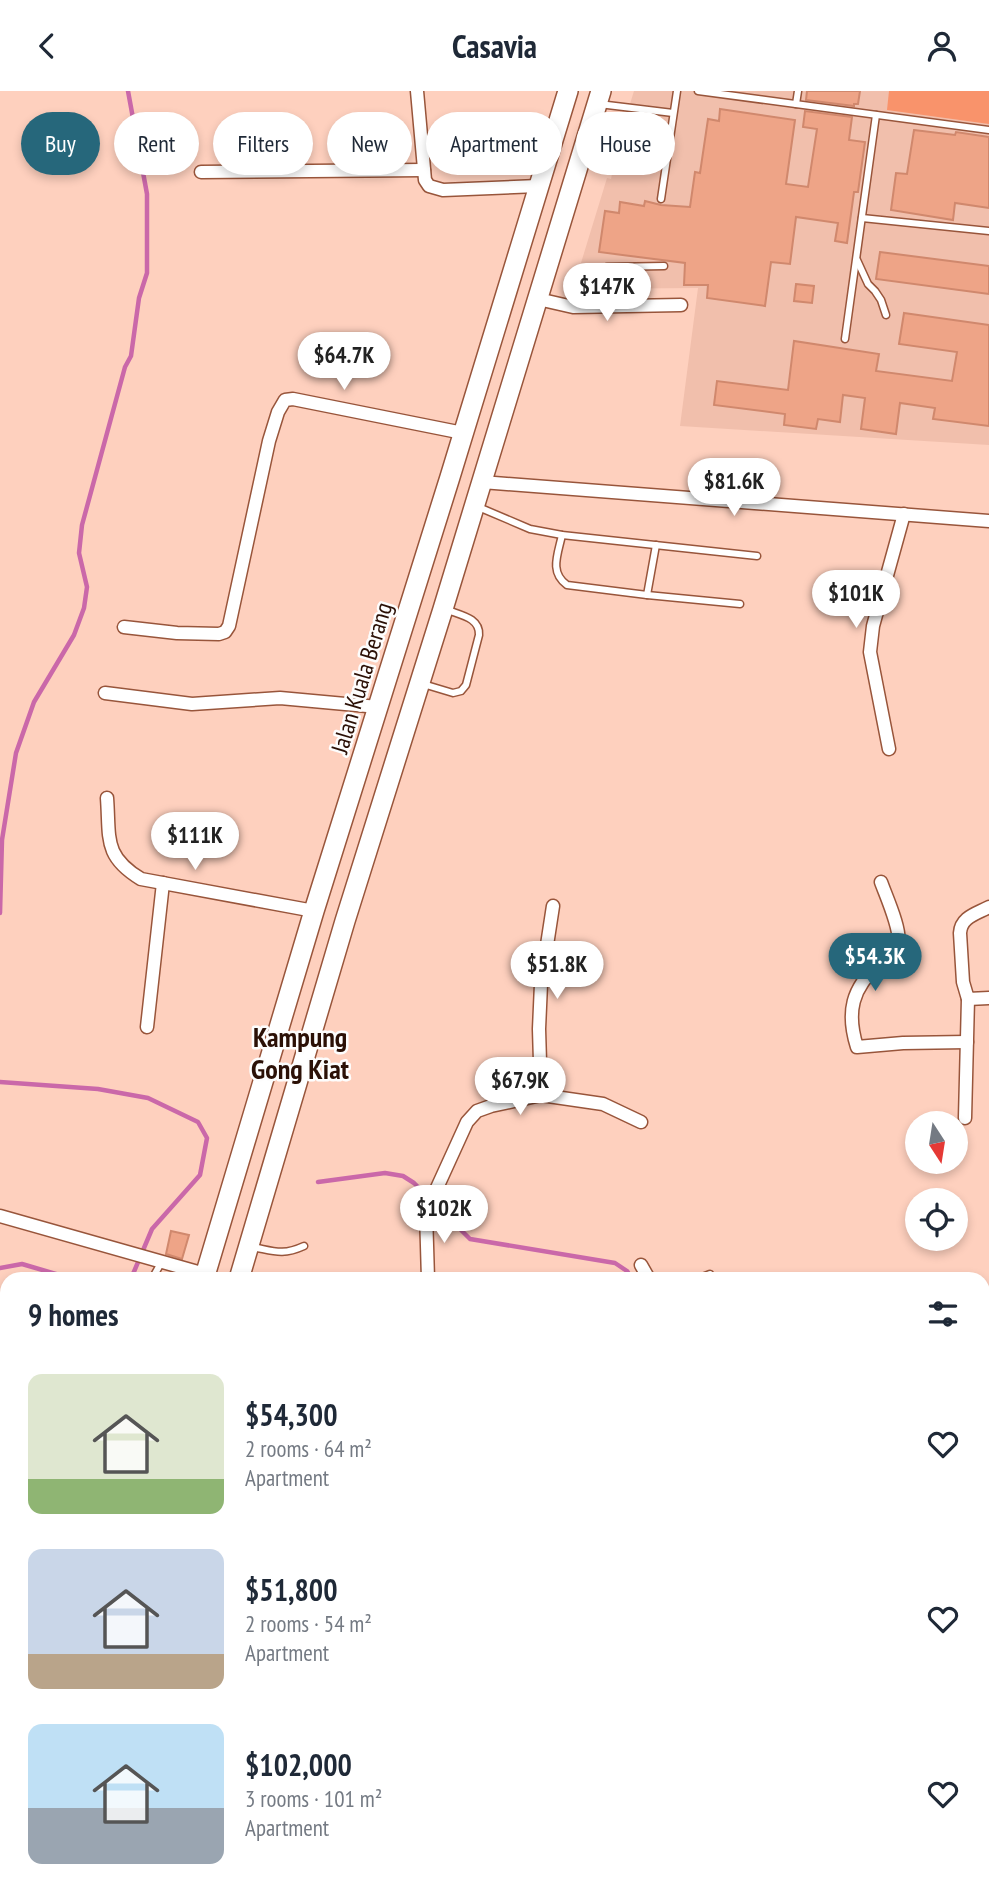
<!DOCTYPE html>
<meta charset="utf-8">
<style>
body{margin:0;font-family:"PT Sans Narrow",sans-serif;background:#f2f2f3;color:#1f2937;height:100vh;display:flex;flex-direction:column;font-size:26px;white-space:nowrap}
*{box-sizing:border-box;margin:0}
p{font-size:23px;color:#747a83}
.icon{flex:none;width:38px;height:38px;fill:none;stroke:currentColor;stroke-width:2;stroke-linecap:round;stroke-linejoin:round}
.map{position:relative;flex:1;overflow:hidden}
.details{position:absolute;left:0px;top:1181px;width:990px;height:625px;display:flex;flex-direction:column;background:#fff;border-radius:21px 21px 0 0;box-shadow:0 4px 10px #0003}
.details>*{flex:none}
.guide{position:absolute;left:21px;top:21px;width:948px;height:63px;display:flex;gap:14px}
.needle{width:46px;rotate:168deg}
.controls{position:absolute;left:905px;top:1020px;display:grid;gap:14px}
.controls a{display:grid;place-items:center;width:63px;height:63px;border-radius:50%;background:#fff;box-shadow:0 4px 10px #0003;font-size:35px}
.price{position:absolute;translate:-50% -60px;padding:0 16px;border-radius:24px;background:#fff;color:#222;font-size:23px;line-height:46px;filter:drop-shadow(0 2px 4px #0008)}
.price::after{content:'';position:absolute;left:50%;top:42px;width:21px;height:16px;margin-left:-10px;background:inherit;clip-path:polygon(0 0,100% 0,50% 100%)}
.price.active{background:#26677b;color:#fff}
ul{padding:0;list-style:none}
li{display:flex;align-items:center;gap:21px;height:175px;padding:0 28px}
li span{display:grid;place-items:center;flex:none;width:196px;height:140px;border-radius:14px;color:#555}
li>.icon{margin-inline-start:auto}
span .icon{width:84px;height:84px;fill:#fffc;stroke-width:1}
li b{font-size:30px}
h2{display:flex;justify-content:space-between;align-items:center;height:84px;padding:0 28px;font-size:30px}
.tag{padding:0 24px;border-radius:32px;background:#fff;box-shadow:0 4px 10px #0003;font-size:24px;line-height:63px}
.tag.active{background:#26677b;color:#fff}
header{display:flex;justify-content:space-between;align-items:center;height:91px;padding:0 28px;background:#fff;font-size:32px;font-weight:600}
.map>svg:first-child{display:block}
</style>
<header><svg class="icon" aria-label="back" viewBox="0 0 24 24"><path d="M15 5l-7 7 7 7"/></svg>Casavia<svg class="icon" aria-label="person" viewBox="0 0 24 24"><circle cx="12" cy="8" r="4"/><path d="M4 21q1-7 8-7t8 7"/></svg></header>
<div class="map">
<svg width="989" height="1805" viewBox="0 0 989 1805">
<rect width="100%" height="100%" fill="#fed0be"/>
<polygon fill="#f1bfac" points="634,0 989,0 989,354 680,335 698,197 573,198 607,87 611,88 613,78 610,77"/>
<polygon fill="#f9936b" points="889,0 989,0 989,33 887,19"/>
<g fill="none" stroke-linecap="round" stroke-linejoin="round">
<g stroke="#ca68a9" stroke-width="4.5">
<polyline points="0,822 2,749 16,662 34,611 74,544 84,517 87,496 79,462 82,434 125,276 131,265 139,207 147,182 147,103 128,0"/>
<polyline points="0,991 98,998 148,1007 198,1031 207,1047 200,1084 152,1138 133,1183 129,1188"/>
<polyline points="318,1091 385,1082 403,1085 414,1092 470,1148 615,1172 627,1180 632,1188"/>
<polyline points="0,1177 22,1173 73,1188"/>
<polyline points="720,1805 721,1799"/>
</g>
</g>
<g fill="#eea487" stroke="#d0886d" stroke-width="2">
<polygon points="807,0 860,0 858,13 854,13 854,15 806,9"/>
<polygon points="720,18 795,29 786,93 808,96 817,38 803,36 805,20 852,26 849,49 865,51 858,101 854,101 847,152 835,150 838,132 796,126 790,173 771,171 765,215 707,207 708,194 684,194 685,172 599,161 605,120 619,122 620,111 644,115 645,110 661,114 690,116 695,81 700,82 708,28 719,30"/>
<polygon points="914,39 955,44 956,41 989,46 989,117 955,112 953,129 891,119 896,82 907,83"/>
<polygon points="880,161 989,175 989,203 876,188"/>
<polygon points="796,193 814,195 812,212 794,210"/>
<polygon points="904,222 989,234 989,335 933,328 935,317 900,312 896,343 861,338 865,307 843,304 840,331 818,328 816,338 784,334 785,323 714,314 717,290 788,299 794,250 879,263 876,280 952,290 957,261 899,253"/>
<polygon points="171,1140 189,1144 182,1168 166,1163"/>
</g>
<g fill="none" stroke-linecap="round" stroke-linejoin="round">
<g stroke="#98553b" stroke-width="9">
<g id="service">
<polyline points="698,0 989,39"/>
<polyline points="599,13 673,22"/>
<polyline points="796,13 798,0"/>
<polyline points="661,108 677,0"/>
<polyline points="862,127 989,140"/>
<polyline points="857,169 868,193 875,200 881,209 886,224"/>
<polyline points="607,176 664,175"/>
<polyline points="637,176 637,215"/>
<polyline points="845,248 876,24"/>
<polyline points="476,415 530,438 562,444 757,465"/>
<path d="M562 444C558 463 549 481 567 494L647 504 656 454"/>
<polyline points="647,504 740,513"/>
<path d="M423 593 453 602 461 600 466 594 479 544C480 526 459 524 445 518"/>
<path d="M252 1156C274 1160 282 1165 304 1155"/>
<polyline points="152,1188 161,1172"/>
<polyline points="697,1188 710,1183"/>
<polyline points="0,1678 7,1653"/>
<polyline points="0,1749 7,1762"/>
</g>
</g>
<g stroke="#98553b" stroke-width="15">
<g id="minor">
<polyline points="417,0 425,89 429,95 443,99 538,95"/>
<polyline points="201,81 424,79"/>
<polyline points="538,208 573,216 681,214"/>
<polyline points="482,391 989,430"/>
<polyline points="124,536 177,542 219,543 225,541 229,535 269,350 278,321 285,309 293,308 463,342"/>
<polyline points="105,602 192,613 280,607 378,616"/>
<polyline points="889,658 870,561 873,535 904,423"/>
<path d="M107 707C110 747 103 765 141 788L314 820"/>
<path d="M881 791C886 805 902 840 898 853 896 862 886 867 879 873 852 897 846 921 857 956L903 952 967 951"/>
<path d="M989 816C976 823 961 826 960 842L963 891 968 908 989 907"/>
<polyline points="147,936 163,792"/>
<polyline points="541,1004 539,938 541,893 553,815"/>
<polyline points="965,1027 968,908"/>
<polyline points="0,1125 205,1183"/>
<polyline points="641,1174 649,1188"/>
<polyline points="428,1188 426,1121 467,1031 477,1020 491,1015 541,1004 603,1013 641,1031"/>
<polyline points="984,1226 989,1227"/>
<polyline points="0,1286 7,1287"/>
<polyline points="984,1335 989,1338"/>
<polyline points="984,1445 989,1440"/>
<polyline points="631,1799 631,1805"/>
<polyline points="648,1799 674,1805"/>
<polyline points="499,1805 499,1799"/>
<polyline points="868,1805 870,1799"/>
</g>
</g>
<g stroke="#98553b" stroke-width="22">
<g id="trunk">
<polyline points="204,1188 314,820 450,386 568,0"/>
<polyline points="239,1188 345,830 443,518 601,0"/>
<polyline points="14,1805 15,1799"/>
<polyline points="44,1805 46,1799"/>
</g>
</g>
<polyline stroke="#947062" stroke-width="2.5" stroke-dasharray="3.5 5" stroke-linecap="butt" points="735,1805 737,1799"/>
<use href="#service" stroke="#fff" stroke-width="6"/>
<use href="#minor" stroke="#fff" stroke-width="12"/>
<use href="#trunk" stroke="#fff" stroke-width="19"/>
</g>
<g text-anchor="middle" stroke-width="5" stroke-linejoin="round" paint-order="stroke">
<g font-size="24" fill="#2b1006" stroke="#fdfdfd">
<text transform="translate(362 587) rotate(-73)" y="8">Jalan Kuala Berang</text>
</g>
<g font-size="28" font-weight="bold" fill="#2b1006" stroke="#fdfdfd">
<text x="300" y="956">Kampung<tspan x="300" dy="32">Gong Kiat</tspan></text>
</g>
</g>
</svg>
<div class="controls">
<a><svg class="needle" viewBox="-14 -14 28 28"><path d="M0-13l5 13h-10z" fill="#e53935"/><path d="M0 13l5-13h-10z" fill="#747a83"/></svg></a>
<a><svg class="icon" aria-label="locate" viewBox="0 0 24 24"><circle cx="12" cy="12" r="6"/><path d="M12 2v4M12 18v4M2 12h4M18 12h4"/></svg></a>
</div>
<b class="price" style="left:607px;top:232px">$147K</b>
<b class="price" style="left:344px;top:301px">$64.7K</b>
<b class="price" style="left:734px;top:427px">$81.6K</b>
<b class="price" style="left:856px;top:539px">$101K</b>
<b class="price" style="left:195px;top:781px">$111K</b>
<b class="price active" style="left:875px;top:902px">$54.3K</b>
<b class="price" style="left:557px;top:910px">$51.8K</b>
<b class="price" style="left:520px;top:1026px">$67.9K</b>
<b class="price" style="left:444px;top:1154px">$102K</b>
<div class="guide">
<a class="tag active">Buy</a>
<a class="tag">Rent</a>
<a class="tag">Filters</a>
<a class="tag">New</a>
<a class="tag">Apartment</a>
<a class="tag">House</a>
</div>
<section class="details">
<h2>9 homes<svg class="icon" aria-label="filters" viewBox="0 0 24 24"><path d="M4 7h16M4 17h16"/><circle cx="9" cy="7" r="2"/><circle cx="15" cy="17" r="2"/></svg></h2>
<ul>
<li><span style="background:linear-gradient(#dfe7d0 75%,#8fb573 0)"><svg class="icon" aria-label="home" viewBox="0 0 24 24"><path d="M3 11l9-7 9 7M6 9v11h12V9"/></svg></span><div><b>$54,300</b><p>2 rooms · 64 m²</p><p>Apartment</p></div><svg class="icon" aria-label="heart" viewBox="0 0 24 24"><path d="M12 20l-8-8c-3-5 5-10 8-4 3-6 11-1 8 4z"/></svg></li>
<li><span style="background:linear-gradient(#c9d6e8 75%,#b9a48a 0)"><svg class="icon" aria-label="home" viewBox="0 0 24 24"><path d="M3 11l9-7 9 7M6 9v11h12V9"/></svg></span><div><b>$51,800</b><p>2 rooms · 54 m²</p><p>Apartment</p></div><svg class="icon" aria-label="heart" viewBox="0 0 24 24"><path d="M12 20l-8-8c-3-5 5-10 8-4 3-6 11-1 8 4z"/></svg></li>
<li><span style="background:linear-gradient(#bfe0f5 60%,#9aa5b1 0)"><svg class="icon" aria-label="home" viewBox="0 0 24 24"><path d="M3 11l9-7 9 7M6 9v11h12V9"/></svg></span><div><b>$102,000</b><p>3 rooms · 101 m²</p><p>Apartment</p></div><svg class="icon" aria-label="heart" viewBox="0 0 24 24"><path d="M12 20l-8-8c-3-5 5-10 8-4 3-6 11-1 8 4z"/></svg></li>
</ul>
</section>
</div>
